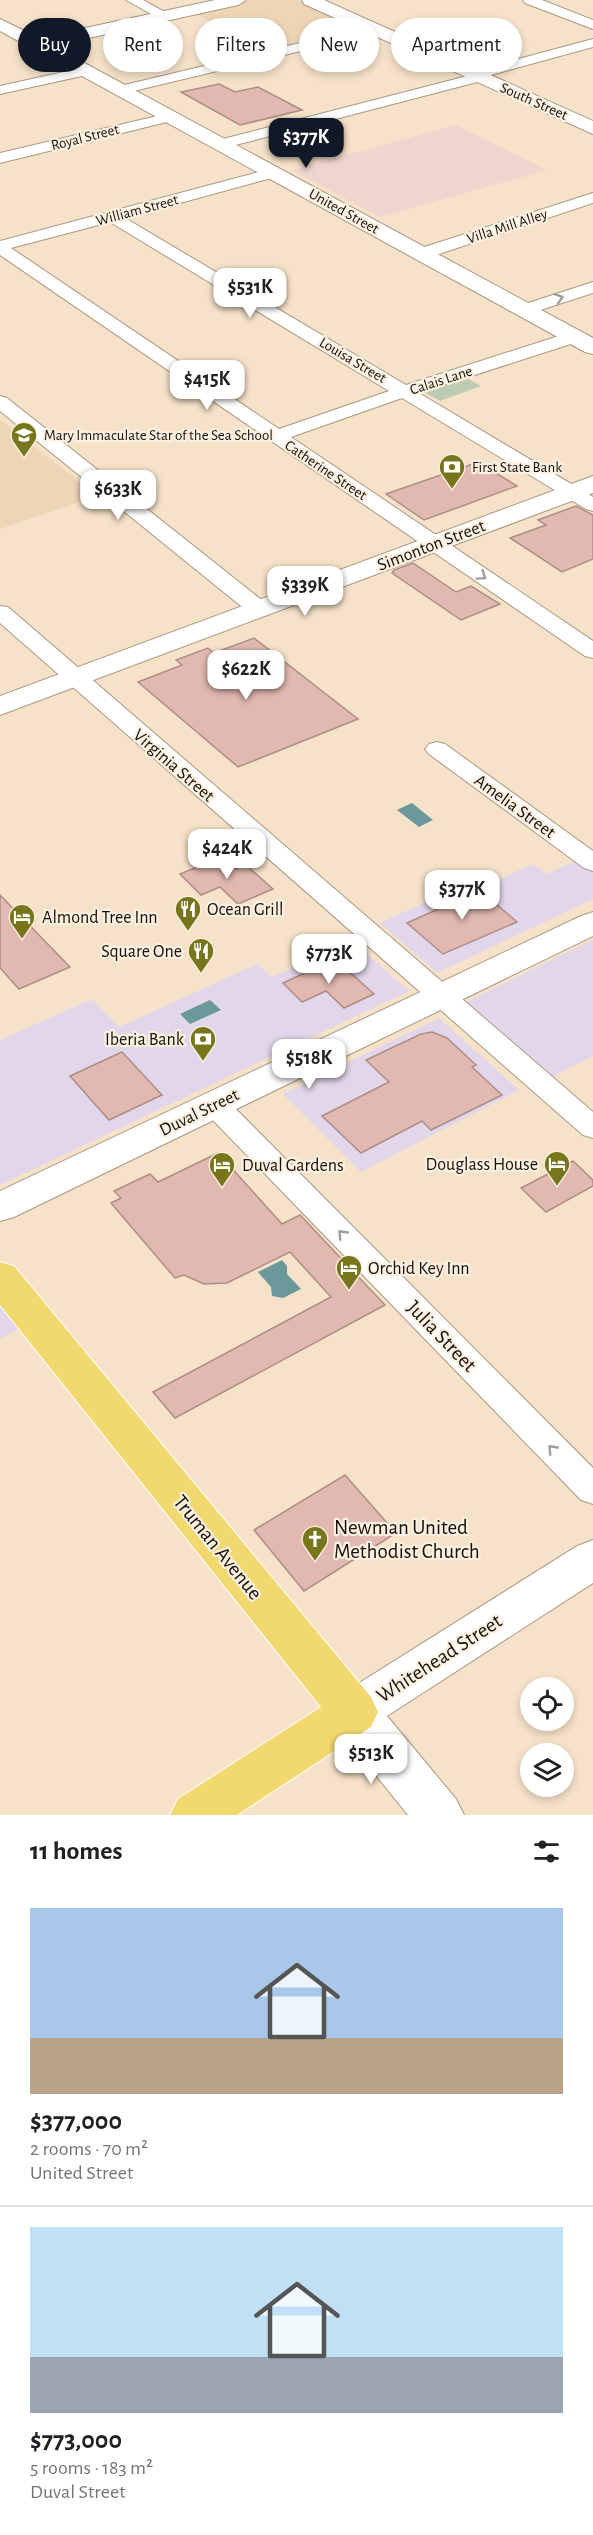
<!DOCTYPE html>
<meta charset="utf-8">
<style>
body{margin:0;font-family:"Alegreya Sans",sans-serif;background:#f2f2f2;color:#202124;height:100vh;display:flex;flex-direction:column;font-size:22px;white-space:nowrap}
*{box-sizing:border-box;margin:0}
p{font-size:20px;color:#757577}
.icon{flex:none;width:33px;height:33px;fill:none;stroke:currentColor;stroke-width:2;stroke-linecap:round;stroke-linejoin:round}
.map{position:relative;height:1815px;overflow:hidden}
.sheet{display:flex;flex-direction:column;background:#fff;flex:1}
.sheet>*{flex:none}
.banner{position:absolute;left:18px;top:18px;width:558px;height:54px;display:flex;gap:12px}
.fabs{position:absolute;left:520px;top:1677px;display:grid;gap:12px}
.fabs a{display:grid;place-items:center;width:54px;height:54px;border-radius:50%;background:#fff;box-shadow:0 3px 9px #0003;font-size:30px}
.price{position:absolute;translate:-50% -51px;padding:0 14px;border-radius:12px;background:#fff;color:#222;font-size:20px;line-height:39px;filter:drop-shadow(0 2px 3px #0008)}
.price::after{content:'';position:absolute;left:50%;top:36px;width:18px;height:14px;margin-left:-9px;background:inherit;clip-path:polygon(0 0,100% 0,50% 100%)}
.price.on{background:#111827;color:#fff}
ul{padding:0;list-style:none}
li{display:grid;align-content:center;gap:12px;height:318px;padding:0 30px}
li+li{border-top:2px solid #e0e0e0}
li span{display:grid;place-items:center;height:186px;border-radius:0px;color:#555}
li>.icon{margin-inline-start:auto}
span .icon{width:108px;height:108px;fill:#fffc;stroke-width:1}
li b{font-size:26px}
h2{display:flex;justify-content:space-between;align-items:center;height:72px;padding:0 30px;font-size:26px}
.tag{padding:0 21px;border-radius:27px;background:#fff;box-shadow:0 3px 9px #0003;font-size:21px;line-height:54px}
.tag.on{background:#111827;color:#fff}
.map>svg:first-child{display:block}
</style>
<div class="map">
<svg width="593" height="1815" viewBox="0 0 593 1815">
<rect width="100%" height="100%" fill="#f6e2c9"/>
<g fill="#e2d6ea">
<polygon points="580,859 593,868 593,899 437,973 380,923 486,875 493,882 533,864 546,874"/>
<polygon points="593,940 593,1056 548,1079 462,1004"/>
<polygon points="352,941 409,991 0,1185 0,1040 92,999 119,1027 257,964 272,977"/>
<polygon points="439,1018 519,1090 361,1172 283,1094"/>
<polygon points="0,1300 22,1327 0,1339"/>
</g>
<polygon fill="#eed5cf" points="456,125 547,170 380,217 292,170"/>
<g fill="#eed5b6">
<polygon points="250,0 298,0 362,29 244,58 201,37 228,30 193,13"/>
<polygon points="0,419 97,496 0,529"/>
</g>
<polygon fill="#bdcbb4" points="465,377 481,386 440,401 424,392"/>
<g fill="#6a989b">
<polygon points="412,803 433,820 419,827 397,810"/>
<polygon points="210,1000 221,1010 190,1024 180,1014"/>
<polygon points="282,1260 287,1266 287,1274 301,1289 283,1298 272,1296 271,1287 258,1272"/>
</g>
<g fill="#e2b9b0" stroke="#ad8e87" stroke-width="1.5">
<polygon points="219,84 235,92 258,87 302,110 240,125 181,92"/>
<polygon points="478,462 517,486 424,520 386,494"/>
<polygon points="576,506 593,515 593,559 562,572 510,538 546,525 538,520"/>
<polygon points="413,563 456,592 471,586 500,604 461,620 392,573 394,570"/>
<polygon points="254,638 358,719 238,767 138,682 182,665 176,660 208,648 214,653"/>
<polygon points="222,857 235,869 246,865 273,889 238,904 220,887 201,895 180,874"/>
<polygon points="476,887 517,922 443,954 407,923 447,905 443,901"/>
<polygon points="0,895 70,967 19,989 0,968"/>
<polygon points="335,959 374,994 344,1008 326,991 302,1002 283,983"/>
<polygon points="432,1032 447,1038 476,1065 472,1067 502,1095 431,1130 422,1121 361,1153 322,1116 389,1082 366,1060 421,1034"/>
<polygon points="122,1052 162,1095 109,1120 70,1076"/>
<polygon points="218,1153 282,1224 300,1215 385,1305 175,1418 153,1392 331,1297 290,1252 227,1283 204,1284 184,1275 175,1278 111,1203 121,1198 114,1191 150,1174 158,1182"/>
<polygon points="573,1161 593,1180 593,1186 546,1212 521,1188"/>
<polygon points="345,1475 396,1533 304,1591 254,1530"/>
</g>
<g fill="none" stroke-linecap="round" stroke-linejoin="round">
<g stroke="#aa9780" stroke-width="2">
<g id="street">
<polygon points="126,0 143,0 172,16 170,19 160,19"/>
<polygon points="523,0 542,0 593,20 593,29 525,3"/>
<polygon points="375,25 380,26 382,29 380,32 121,94 114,90 116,87"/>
<polygon points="593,39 593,47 491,75 485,80 220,149 212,144 215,141 475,74 481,69"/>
<polygon points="86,67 91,68 93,71 91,74 0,94 0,86"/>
<polygon points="170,113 177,117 175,120 0,163 0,153"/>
<path d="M274 168 279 170 282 173 279 176 125 218 406 385 568 333H580L583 337 580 341 419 393 593 497V511L586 509 402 398 291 437 593 641V658L585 656 0 255V241ZM110 222 389 391 279 429 11 248Z"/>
<polygon points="593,193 593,203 427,258 415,258 413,254 415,250"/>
<polygon points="593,282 593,293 525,315 519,314 516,310 519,306"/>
<polygon points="0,396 7,398 268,605 271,610 268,615 260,616 252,615 0,411"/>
<polygon points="0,606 8,607 593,1112 593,1138 583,1135 0,623"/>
<polygon points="437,742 445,744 593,851 593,871 584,868 429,754 425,749 429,744"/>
<polygon points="215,1095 225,1098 593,1468 593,1504 581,1500 205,1112 201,1105 205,1098"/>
</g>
</g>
<g stroke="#aa9780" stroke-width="2">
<g id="secondary">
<polygon points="215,0 246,0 238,5 53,46 593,338 593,354 585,352 0,31 0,19 39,38"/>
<polygon points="302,0 324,0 593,121 593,134 304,4"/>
<polygon points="593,476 593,493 0,715 0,696"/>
<polygon points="593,912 593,936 14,1217 0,1221 0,1191 581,916"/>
<polygon points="593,1540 593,1583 387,1716 456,1799 464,1815 408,1815 337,1727 330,1712 337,1697 577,1546"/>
</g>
</g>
<g stroke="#fff" stroke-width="2">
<polygon id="primary" points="0,1262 14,1266 371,1697 378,1712 371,1727 237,1815 170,1815 178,1799 321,1707 0,1305"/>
</g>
<use href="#street" fill="#fff" fill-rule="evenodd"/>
<use href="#secondary" fill="#fff" fill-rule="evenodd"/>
<use href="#primary" fill="#f1d96f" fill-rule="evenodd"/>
</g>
<defs><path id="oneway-chevron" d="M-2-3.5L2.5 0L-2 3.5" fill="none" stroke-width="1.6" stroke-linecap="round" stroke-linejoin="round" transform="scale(1.5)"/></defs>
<g stroke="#a29f9c">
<use href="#oneway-chevron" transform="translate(559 298) rotate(-19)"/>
<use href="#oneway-chevron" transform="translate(482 576) rotate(34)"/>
<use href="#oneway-chevron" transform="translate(342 1234) rotate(-134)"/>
<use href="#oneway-chevron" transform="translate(552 1449) rotate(-134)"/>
</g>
<defs>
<g id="school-pin" transform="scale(1.35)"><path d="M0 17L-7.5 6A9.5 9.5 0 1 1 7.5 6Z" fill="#77761c" stroke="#fcf0e1"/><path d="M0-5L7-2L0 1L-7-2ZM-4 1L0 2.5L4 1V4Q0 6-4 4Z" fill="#fff"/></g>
<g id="bank-pin" transform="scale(1.35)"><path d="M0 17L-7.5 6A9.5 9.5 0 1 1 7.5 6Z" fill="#77761c" stroke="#fcf0e1"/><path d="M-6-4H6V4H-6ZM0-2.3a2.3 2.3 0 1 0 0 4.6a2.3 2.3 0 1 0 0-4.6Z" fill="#fff"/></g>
<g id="restaurant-pin" transform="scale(1.35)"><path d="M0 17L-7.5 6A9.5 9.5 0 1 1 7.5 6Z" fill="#77761c" stroke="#fcf0e1"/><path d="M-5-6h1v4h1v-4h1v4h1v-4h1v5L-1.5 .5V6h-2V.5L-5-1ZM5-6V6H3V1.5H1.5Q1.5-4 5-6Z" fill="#fff"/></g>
<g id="hotel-pin" transform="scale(1.35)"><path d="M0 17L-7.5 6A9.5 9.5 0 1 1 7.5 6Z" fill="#77761c" stroke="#fcf0e1"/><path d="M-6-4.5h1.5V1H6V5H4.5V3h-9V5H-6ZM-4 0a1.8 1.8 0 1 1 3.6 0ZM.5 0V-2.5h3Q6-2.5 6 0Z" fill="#fff"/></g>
<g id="church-pin" transform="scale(1.35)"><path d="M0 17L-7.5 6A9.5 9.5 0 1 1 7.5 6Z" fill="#77761c" stroke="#fcf0e1"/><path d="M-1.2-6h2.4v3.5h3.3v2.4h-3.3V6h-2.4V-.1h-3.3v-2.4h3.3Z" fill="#fff"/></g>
</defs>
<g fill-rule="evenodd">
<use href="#school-pin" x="24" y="435"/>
<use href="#bank-pin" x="452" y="467"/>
<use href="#restaurant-pin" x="188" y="909"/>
<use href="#hotel-pin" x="22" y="917"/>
<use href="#restaurant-pin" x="201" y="951"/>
<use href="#bank-pin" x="203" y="1039"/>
<use href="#hotel-pin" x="557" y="1164"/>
<use href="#hotel-pin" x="222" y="1165"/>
<use href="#hotel-pin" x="349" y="1268"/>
<use href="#church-pin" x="315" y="1539"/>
</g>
<g text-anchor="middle" stroke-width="4.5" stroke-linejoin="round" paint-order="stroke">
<g font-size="15" fill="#171008" stroke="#fcf0e1">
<text transform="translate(534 101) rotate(24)" y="5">South Street</text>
<text transform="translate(85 137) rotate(-14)" y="5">Royal Street</text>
<text transform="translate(137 210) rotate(-15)" y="5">William Street</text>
<text transform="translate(344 211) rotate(29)" y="5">United Street</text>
<text transform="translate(507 226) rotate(-18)" y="5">Villa Mill Alley</text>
<text transform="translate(353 360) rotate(31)" y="5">Louisa Street</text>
<text transform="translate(441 380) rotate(-18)" y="5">Calais Lane</text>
<text transform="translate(326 470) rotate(34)" y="5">Catherine Street</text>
</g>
<g font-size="15" fill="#171008" stroke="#fcf0e1" text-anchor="start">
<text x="44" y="440">Mary Immaculate Star of the Sea School</text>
<text x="472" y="472">First State Bank</text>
</g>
<g font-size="18" fill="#171008" stroke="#fcf0e1">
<text transform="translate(431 545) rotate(-21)" y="6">Simonton Street</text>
<text transform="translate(174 765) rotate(41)" y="6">Virginia Street</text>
<text transform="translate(515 806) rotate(36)" y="6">Amelia Street</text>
<text transform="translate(199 1112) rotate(-26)" y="6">Duval Street</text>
</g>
<g font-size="18" fill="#171008" stroke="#fcf0e1" text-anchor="start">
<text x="207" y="915">Ocean Grill</text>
<text x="42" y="923">Almond Tree Inn</text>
<text x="182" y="957" text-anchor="end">Square One</text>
<text x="184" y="1045" text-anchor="end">Iberia Bank</text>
<text x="538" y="1170" text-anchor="end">Douglass House</text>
<text x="242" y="1171">Duval Gardens</text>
<text x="368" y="1274">Orchid Key Inn</text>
</g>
<g font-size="21" fill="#171008" stroke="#fcf0e1">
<text transform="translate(442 1336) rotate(46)" y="7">Julia Street</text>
<text transform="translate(218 1547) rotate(51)" y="7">Truman Avenue</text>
<text transform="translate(439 1658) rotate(-33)" y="7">Whitehead Street</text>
</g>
<g font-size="21" fill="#171008" stroke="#fcf0e1" text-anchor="start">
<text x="334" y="1534">Newman United<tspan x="334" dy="24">Methodist Church</tspan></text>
</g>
</g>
</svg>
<div class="fabs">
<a><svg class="icon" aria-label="locate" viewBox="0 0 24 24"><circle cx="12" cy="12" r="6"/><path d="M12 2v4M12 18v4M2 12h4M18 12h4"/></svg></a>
<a><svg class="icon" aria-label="layers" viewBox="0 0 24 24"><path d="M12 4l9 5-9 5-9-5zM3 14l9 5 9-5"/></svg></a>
</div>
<b class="price on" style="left:306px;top:169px">$377K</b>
<b class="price" style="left:250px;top:319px">$531K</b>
<b class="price" style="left:207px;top:411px">$415K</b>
<b class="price" style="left:118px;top:521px">$633K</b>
<b class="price" style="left:305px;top:617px">$339K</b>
<b class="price" style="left:246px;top:701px">$622K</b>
<b class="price" style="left:227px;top:880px">$424K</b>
<b class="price" style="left:462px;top:921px">$377K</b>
<b class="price" style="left:329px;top:985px">$773K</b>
<b class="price" style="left:309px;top:1090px">$518K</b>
<b class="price" style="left:371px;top:1785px">$513K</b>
<div class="banner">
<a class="tag on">Buy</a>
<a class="tag">Rent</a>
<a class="tag">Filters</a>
<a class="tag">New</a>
<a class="tag">Apartment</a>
</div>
</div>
<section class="sheet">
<h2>11 homes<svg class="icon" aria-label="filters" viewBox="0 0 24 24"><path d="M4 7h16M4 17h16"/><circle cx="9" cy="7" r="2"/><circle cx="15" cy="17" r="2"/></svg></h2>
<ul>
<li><span style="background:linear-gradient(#a9c7e8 70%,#b9a48a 0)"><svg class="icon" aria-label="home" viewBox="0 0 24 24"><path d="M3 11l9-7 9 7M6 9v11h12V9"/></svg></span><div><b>$377,000</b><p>2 rooms · 70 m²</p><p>United Street</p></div></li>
<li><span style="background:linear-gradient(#bfe0f5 70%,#9aa5b1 0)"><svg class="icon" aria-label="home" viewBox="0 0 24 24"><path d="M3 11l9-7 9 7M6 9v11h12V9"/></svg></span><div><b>$773,000</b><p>5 rooms · 183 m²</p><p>Duval Street</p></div></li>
</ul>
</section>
